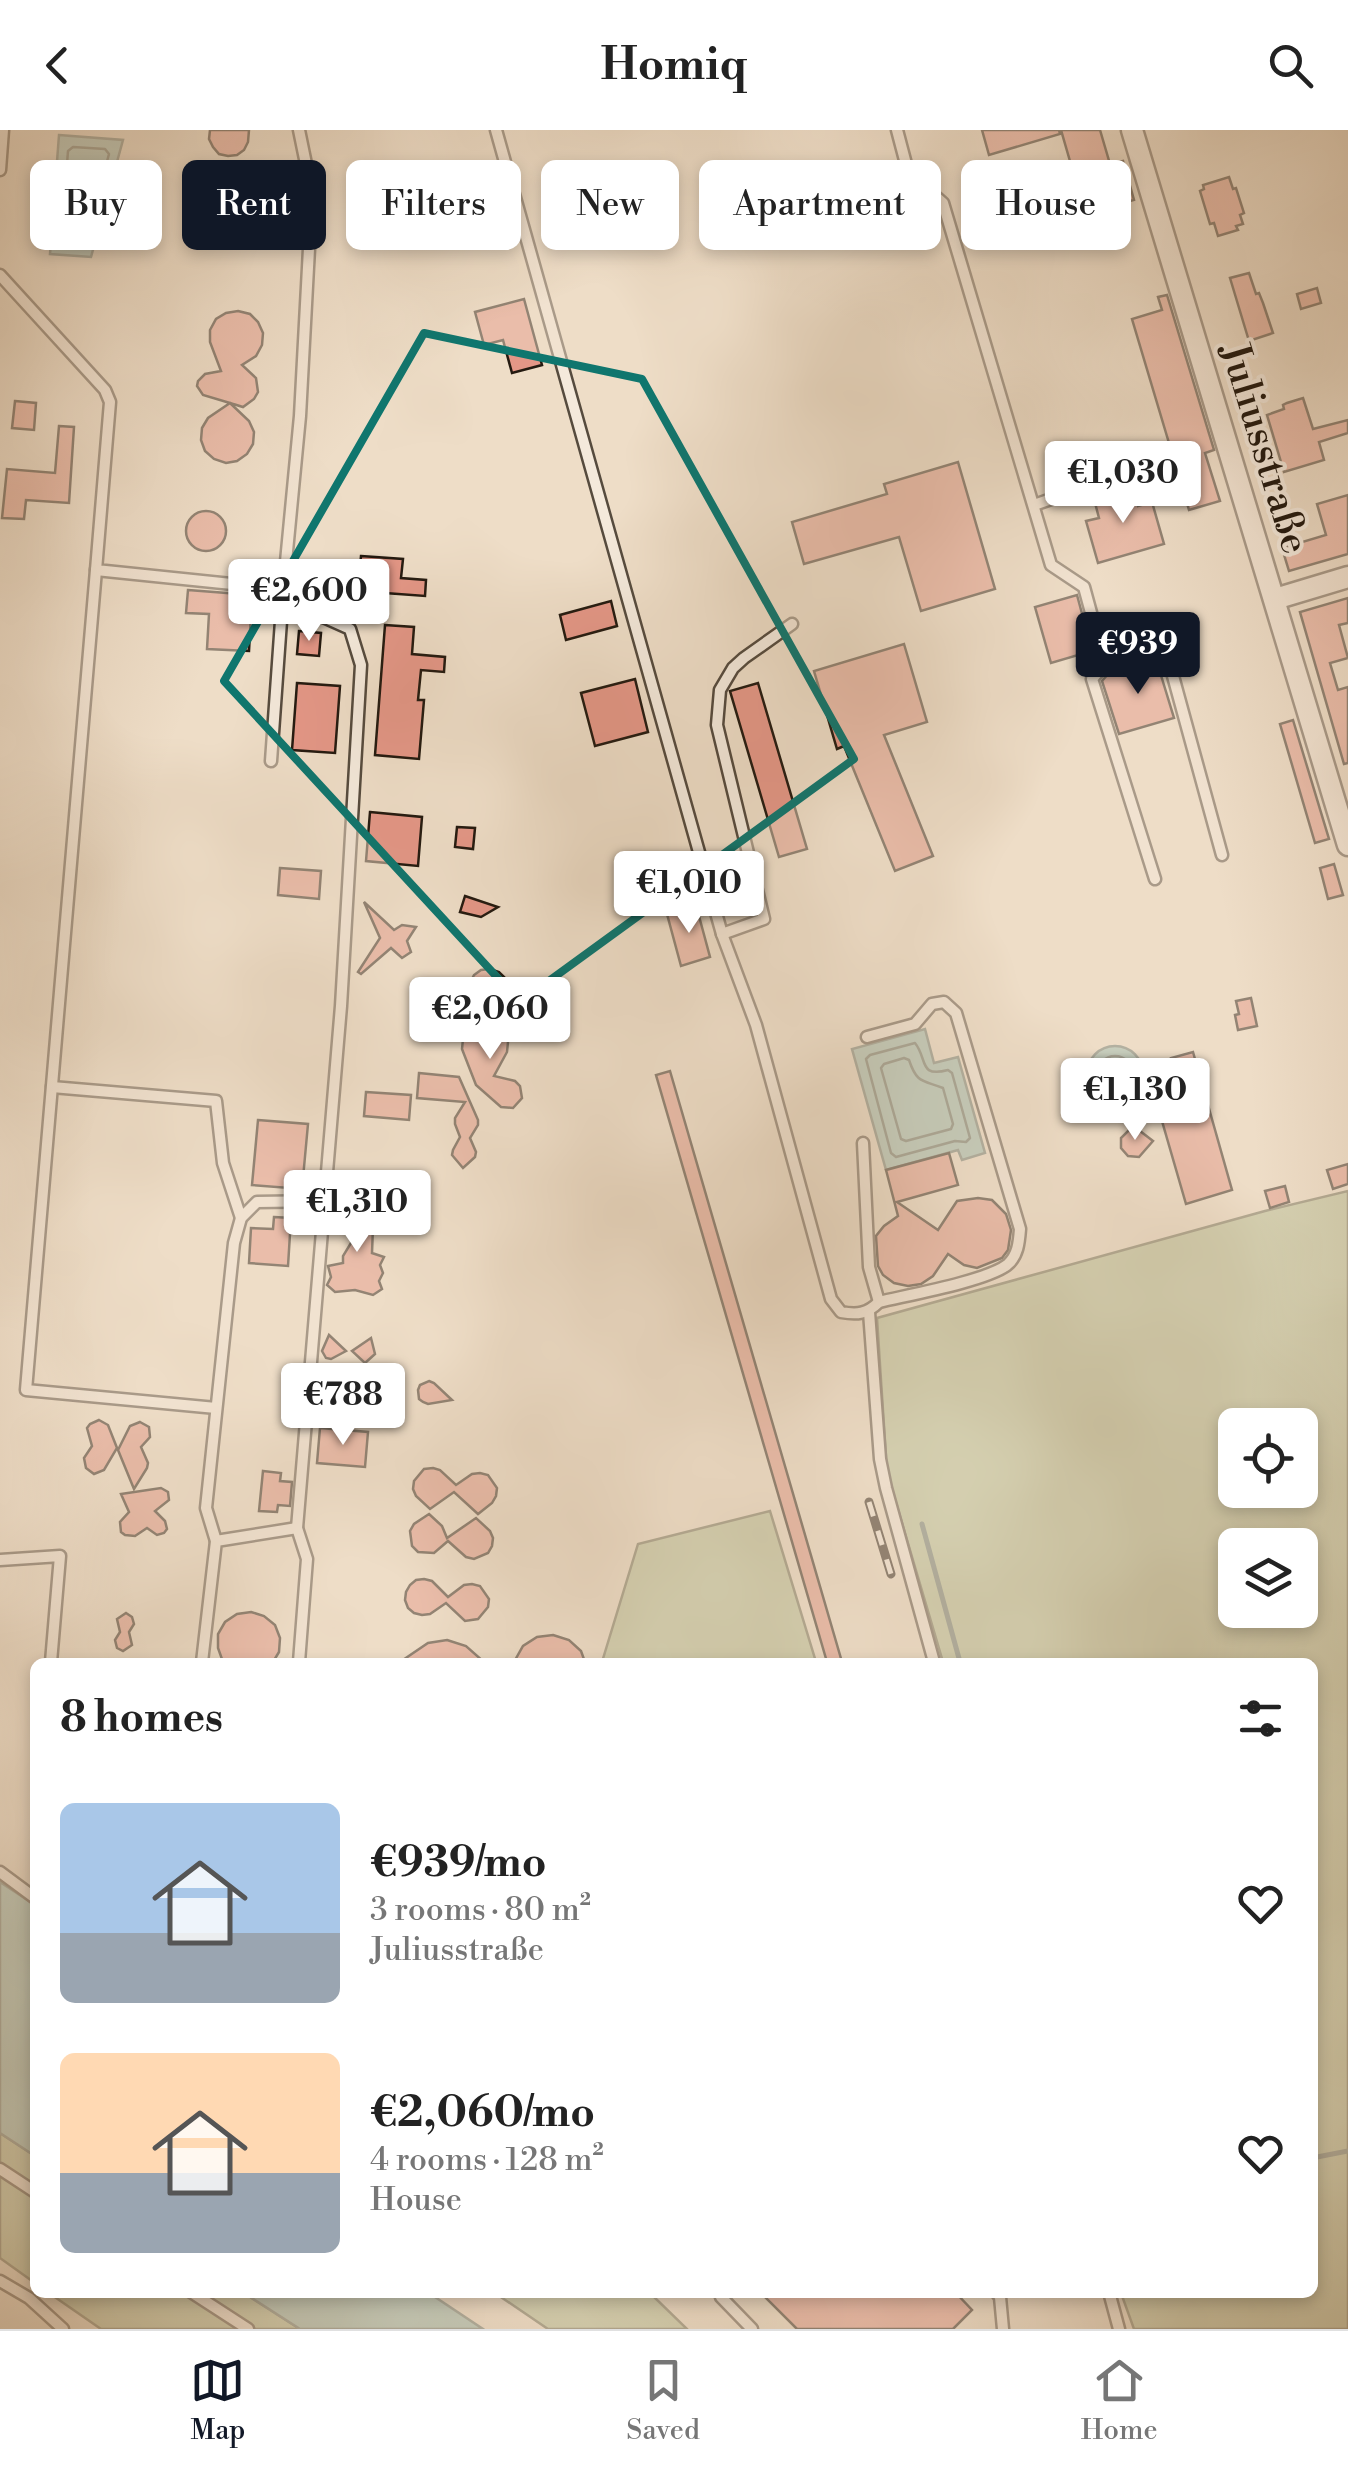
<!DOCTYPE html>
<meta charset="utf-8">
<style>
body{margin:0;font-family:"Libre Bodoni",serif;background:#f6f6f6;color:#222;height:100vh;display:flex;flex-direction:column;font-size:38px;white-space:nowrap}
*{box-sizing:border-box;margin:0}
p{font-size:32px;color:#767676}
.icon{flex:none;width:55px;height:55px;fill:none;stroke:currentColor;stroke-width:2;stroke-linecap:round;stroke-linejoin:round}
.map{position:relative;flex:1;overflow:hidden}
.side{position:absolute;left:30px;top:1528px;width:1288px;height:640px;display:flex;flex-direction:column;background:#fff;border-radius:15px;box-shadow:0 5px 15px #0003}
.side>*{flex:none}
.hud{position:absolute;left:30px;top:30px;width:1290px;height:90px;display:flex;gap:20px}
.tools{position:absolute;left:1218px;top:1278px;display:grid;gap:20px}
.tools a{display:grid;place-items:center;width:100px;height:100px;border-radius:15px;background:#fff;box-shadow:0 5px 15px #0003;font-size:50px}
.price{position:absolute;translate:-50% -85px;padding:0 22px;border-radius:10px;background:#fff;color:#222;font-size:32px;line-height:65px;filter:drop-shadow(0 2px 5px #0008)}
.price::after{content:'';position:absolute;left:50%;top:60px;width:30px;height:22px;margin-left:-15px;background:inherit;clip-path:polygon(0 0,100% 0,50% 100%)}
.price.selected{background:#111827;color:#fff}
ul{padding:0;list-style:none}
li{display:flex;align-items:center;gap:30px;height:250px;padding:0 30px}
li span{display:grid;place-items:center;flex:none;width:280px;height:200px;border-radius:15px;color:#555}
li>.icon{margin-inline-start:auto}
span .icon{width:120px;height:120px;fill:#fffc;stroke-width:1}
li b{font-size:42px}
h2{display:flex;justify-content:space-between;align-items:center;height:120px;padding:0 30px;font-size:42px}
.pill{padding:0 35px;border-radius:15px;background:#fff;box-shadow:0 5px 15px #0003;font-size:35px;line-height:90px}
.pill.selected{background:#111827;color:#fff}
header{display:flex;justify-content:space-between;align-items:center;height:130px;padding:0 30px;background:#fff;font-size:45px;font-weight:700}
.tabs{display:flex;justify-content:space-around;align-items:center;height:140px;border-top:2px solid #e0e0e0;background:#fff;font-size:28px;color:#767676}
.tabs a{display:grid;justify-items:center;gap:5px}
.tabs .selected{color:#111827}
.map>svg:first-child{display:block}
</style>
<header><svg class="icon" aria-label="back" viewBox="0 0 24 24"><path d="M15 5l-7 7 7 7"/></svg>Homiq<svg class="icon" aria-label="search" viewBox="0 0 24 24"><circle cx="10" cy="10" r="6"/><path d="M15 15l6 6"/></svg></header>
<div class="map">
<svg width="1348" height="2199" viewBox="0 0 1348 2199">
<rect width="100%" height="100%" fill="#eeddc7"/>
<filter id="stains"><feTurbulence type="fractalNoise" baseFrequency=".002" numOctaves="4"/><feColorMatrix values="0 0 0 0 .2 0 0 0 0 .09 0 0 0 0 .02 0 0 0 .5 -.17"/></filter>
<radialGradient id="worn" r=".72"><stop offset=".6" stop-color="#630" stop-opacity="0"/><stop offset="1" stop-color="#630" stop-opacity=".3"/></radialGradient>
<g fill="#b6c297" stroke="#6d6e54" stroke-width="2.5" fill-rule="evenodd">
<path d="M1348 1061V2199H1134L1121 2163 1312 2162V1532H943L887 1342 877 1188 1265 1081ZM1235 1295H1300V1360H1235ZM1235 1415H1300V1480H1235Z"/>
<polygon points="770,1381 816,1532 602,1532 638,1414"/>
<polygon points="0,2003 35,2026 35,2153 0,2128"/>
<polygon points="49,2163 244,2163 300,2199 101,2199"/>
<polygon points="495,2163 650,2163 687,2199 548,2199"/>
</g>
<g fill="#99bcb2" stroke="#6a7b71" stroke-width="2.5">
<polygon points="59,5 123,10 91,127 50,124"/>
<polygon points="925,899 934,933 958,927 985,1023 962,1030 958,1020 886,1040 852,919"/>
<circle cx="1115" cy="944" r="28"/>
<polygon points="0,1752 35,1775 35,2026 0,2003"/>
<polygon points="244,2163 429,2163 483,2199 300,2199"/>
</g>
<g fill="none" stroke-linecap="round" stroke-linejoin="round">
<g stroke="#5e6b61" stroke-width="2.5">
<polygon points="73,17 105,19 109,24 85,113 80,117 65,115 61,111 68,21"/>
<path d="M915 913C928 929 918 948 948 940L952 943 970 1008 966 1012 955 1011 896 1027 891 1023 866 929 870 925Z"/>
<circle cx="1115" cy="944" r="18"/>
<path d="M904 928 909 930C917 954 923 950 943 958L953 994 951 999 906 1011 901 1009 881 938 884 934Z"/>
</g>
<g stroke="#6a7b71" stroke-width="5">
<polyline points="922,1394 960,1532"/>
<polyline points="1312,2028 1348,2021"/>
</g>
</g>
<g fill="#e49787" stroke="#241a10" stroke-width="2.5">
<polygon points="210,0 249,0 248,12 244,20 237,25 228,26 219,24 213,17 209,9"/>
<polygon points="982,0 1059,0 1060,4 989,25"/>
<polygon points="1061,0 1100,0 1110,34 1123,31 1134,70 1073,87 1062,48 1074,45"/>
<polygon points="1229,47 1233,59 1236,58 1244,83 1240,85 1243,94 1236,96 1238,100 1218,106 1214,93 1210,94 1200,61 1204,59 1203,55"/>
<polygon points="608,61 617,66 618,70 616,79 598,85 588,96 575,98 575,106 568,114 563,114 555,110 554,90 547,81 550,72 559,68 571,77 594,74 600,64"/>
<polygon points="1030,67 1038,94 1011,102 1003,74"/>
<polygon points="1249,143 1256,164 1259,163 1263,173 1273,203 1249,211 1230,148"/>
<polygon points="1317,158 1321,173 1301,179 1297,164"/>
<polygon points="1167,165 1214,320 1205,323 1220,371 1189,380 1132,189 1162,180 1158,167"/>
<polygon points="524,169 542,235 512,243 503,210 484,215 475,182"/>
<polygon points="238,181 250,184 258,192 263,203 262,215 256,226 242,235 256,248 258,262 254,269 243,277 230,273 249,291 254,302 253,314 247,324 237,331 226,333 214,329 205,321 201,310 202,298 208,288 230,273 203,265 197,256 198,251 205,244 221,241 210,212 210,200 216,189 226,183"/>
<polygon points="1303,268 1313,299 1348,290 1348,303 1319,312 1324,330 1284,342 1267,285 1284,279 1283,275 1287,273"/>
<polygon points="15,271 36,273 34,300 12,298"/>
<polygon points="59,296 74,297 69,373 26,370 24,389 2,388 7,339 55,343"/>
<polygon points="958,332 995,459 921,481 899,407 804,434 792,392 887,364 884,354"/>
<polygon points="1133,358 1138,376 1152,372 1164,414 1098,433 1086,391 1099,388 1094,369"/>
<polygon points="1348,365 1348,424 1289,441 1282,418 1326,405 1317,374"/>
<circle cx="206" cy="401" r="20"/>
<polygon points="361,426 403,429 401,448 426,450 425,466 358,461"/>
<polygon points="188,460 252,465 249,521 207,519 209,484 186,483"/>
<polygon points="1077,465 1092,521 1051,533 1035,477"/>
<polygon points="1348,468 1348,493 1339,495 1348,528 1330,533 1338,560 1348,557 1348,633 1344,634 1300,482"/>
<polygon points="611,471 617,496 566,510 560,485"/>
<polygon points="385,495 414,497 412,524 445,527 444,542 421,540 418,570 424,570 419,629 375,625"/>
<polygon points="299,501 321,503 319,526 297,524"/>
<polygon points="904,514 927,592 884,605 933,726 895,741 844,616 837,619 814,541"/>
<polygon points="1156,529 1174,588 1119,604 1102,551 1109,543"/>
<polygon points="635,549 648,602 595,616 581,563"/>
<polygon points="297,553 340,556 335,623 292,620"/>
<polygon points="758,553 807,719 779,727 730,561"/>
<polygon points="1293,590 1329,709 1315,713 1280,594"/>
<polygon points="370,682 422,687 418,736 366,731"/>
<polygon points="457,697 475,698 473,719 455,717"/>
<polygon points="1334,734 1343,765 1328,769 1320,738"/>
<polygon points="280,738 321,741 319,769 278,765"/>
<polygon points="465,766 498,777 481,787 460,782"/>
<polygon points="364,772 394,800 402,795 416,797 407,811 411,822 402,828 391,818 361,844 358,842 380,808"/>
<polygon points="696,775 710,827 681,836 667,784"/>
<polygon points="490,839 499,842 505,848 508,856 508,865 503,872 487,884 472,870 469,862 470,853 474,845 481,840"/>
<polygon points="1251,868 1257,896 1238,900 1235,885 1239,884 1236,871"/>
<polygon points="487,886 504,902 508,912 507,922 494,946 515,951 520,956 522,968 513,978 501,977 476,955 462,919 463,909 468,900"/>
<polygon points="1193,922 1232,1060 1186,1074 1162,991 1188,983 1171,928"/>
<polygon points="670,941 842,1532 827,1532 656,945"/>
<polygon points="419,943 459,947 478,990 478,995 470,1008 476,1022 475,1027 463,1038 452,1025 453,1020 460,1007 455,994 455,988 465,972 417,968"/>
<polygon points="366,962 411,965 409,990 364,986"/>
<polygon points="258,990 308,994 302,1059 252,1055"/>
<polygon points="1129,1000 1140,1001 1153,1011 1139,1027 1128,1026 1121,1018 1121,1008"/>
<polygon points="949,1023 958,1055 897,1072 938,1100 957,1071 978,1068 992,1070 1006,1084 1011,1100 1008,1120 1002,1128 977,1138 964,1135 948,1124 933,1146 921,1154 908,1156 894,1153 883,1145 878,1136 876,1106 884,1096 898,1086 886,1040"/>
<polygon points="1348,1034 1348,1054 1333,1059 1327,1040"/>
<polygon points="1285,1056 1289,1072 1270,1078 1265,1061"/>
<polygon points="374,1072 372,1123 384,1127 380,1135 383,1143 379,1151 382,1159 373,1165 355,1160 335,1162 327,1155 331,1147 328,1136 343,1133 343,1126 357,1103 331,1101 333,1081 368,1083"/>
<polygon points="274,1087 291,1088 288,1136 249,1133 251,1098 273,1099"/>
<polygon points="329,1205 346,1221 331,1229 326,1228 322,1221"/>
<polygon points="371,1208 375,1224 365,1233 352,1221"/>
<polygon points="366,1246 374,1253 375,1263 369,1270 364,1270 356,1266 354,1256"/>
<polygon points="429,1251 434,1253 452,1270 428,1274 423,1272 419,1269 418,1260 420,1255"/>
<polygon points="99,1290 108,1295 117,1318 104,1340 94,1344 86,1338 84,1328 92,1316 87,1298 90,1294"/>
<polygon points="140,1292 149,1297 150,1307 141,1317 148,1333 147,1338 134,1359 118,1320 130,1296"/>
<polygon points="320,1298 368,1302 365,1337 317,1333"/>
<polygon points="433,1338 440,1340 456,1355 472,1344 480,1343 488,1345 497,1358 496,1366 492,1373 478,1384 454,1362 430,1379 416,1366 413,1359 414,1351 424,1339"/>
<polygon points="263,1341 281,1343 280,1351 292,1352 290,1376 278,1375 277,1382 259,1381"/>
<polygon points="161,1358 168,1362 169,1370 155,1381 165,1391 167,1399 164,1403 157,1405 147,1398 135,1406 125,1405 121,1402 120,1392 129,1382 121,1364"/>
<polygon points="429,1384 442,1396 447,1408 476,1388 490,1401 493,1408 492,1416 488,1423 474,1429 466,1427 448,1411 434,1423 418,1422 412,1416 410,1401 414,1394"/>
<polygon points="424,1449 432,1451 448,1467 464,1455 472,1454 480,1456 489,1469 488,1477 478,1489 465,1491 446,1473 430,1484 422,1485 414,1483 408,1478 405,1470 406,1462 410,1455 416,1450"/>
<polygon points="251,1482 264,1486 275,1495 280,1508 279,1522 273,1532 223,1532 218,1518 218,1504 225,1492 237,1484"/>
<polygon points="126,1483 132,1487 134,1494 129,1502 132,1515 123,1521 117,1518 115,1510 120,1502 117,1489"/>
<polygon points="553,1505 569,1510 581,1521 585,1532 514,1532 523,1516 537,1507"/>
<polygon points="447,1510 466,1516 484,1532 400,1532 428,1513"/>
<polygon points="760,2162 955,2162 972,2180 953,2199 797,2199"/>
</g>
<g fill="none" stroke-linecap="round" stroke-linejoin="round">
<g stroke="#564b3e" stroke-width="15">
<g id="service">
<path d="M496 0 722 804 756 895 831 1169 841 1182C857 1185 867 1184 879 1172 908 1165 986 1151 1007 1135 1018 1126 1019 1112 1020 1099L956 883 944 872 932 874 915 894 867 907"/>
<polyline points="897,0 906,34 917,50 943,73 1051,435 1084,457 1105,534"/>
<polyline points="0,40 3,0"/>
<polyline points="0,145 105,260 110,272 96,440 270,458 283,463 271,631"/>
<polyline points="1034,375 1154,333"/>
<polyline points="96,440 26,1260 216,1278"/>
<polyline points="1155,749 1092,549 1105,534 1156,520 1167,524 1222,725"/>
<polyline points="722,804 764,789 717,595 720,560 733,538 744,528 792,494"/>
<polyline points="52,957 216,971 223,1033 241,1088"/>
<polyline points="863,1013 869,1137 879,1172"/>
<polyline points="869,1182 880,1329 886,1358 934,1532"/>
<polyline points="216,1411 206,1378 234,1113 241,1088 257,1072 325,1071"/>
<polyline points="0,1430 60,1426 51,1532"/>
<polyline points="202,1532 216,1411 297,1398"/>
<polyline points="299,1532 307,1429 297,1398 341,876 361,535 350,499 312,482 283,463 300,286 312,63 299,0"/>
<polyline points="0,1742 35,1768"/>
<polyline points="0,2039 35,2062"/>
<polyline points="0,2151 29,2168 63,2199"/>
<polyline points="191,2162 248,2199"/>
<polyline points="720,2162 721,2167 752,2199"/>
<polyline points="996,2162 1000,2167 1003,2199"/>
<polyline points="1109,2162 1119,2199"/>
</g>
</g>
<g stroke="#564b3e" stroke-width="25">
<g id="minor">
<polyline points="1132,0 1348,715"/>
<polyline points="1275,469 1348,447"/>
</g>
</g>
<use href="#service" stroke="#f4e9db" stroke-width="10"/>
<use href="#minor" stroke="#f4e9db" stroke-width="20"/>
<g stroke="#241a10" stroke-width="9">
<polyline id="rail" points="869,1372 891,1444"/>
</g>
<use href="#rail" stroke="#f4e9db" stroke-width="5" stroke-dasharray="15" stroke-linecap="butt"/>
</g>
<path d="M0 0H1348V2199H0ZM424 203 642 249 854 629 520 872 224 551Z" fill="#eeddc7" fill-opacity=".55" fill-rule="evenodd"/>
<path fill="none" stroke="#0f766e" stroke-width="8" stroke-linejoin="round" d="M424 203 642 249 854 629 520 872 224 551Z"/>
<g text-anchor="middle" stroke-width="8" stroke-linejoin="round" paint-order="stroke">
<g font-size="40" fill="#241a10" stroke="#f4e9db">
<text transform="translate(1266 318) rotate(73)" y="14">Juliusstraße</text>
</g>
</g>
<rect width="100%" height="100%" filter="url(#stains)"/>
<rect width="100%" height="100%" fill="url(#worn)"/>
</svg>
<div class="tools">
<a><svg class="icon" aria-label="locate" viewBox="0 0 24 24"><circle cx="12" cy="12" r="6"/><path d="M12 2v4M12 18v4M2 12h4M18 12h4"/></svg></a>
<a><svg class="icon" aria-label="layers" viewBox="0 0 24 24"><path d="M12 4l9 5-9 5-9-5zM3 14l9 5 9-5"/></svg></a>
</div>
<b class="price" style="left:1123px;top:396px">€1,030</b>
<b class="price" style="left:309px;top:514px">€2,600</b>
<b class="price selected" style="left:1138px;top:567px">€939</b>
<b class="price" style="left:689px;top:806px">€1,010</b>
<b class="price" style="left:490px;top:932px">€2,060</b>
<b class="price" style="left:1135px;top:1013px">€1,130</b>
<b class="price" style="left:357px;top:1125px">€1,310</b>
<b class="price" style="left:343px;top:1318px">€788</b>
<div class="hud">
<a class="pill">Buy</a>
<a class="pill selected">Rent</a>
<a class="pill">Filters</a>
<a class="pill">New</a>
<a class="pill">Apartment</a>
<a class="pill">House</a>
</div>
<section class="side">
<h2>8 homes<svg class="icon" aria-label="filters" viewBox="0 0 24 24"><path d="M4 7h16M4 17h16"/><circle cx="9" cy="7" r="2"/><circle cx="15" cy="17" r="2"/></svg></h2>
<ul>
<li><span style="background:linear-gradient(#a9c7e8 65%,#9aa5b1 0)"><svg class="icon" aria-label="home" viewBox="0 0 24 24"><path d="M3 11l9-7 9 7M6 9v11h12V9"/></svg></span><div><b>€939/mo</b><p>3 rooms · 80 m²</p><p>Juliusstraße</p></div><svg class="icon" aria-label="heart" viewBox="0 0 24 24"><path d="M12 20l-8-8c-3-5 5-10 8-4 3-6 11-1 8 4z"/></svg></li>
<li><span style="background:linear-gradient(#ffd9b3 60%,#9aa5b1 0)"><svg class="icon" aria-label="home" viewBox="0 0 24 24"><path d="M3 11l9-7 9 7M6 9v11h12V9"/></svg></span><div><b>€2,060/mo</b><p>4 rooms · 128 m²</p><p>House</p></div><svg class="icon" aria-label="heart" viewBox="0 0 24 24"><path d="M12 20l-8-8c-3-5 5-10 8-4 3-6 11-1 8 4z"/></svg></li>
</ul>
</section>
</div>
<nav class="tabs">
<a class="selected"><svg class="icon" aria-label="map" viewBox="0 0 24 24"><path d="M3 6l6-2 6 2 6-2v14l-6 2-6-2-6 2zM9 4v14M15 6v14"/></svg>Map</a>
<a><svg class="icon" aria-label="saved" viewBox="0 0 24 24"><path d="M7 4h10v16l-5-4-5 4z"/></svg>Saved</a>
<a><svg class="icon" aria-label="home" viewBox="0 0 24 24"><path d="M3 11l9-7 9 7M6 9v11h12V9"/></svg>Home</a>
</nav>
